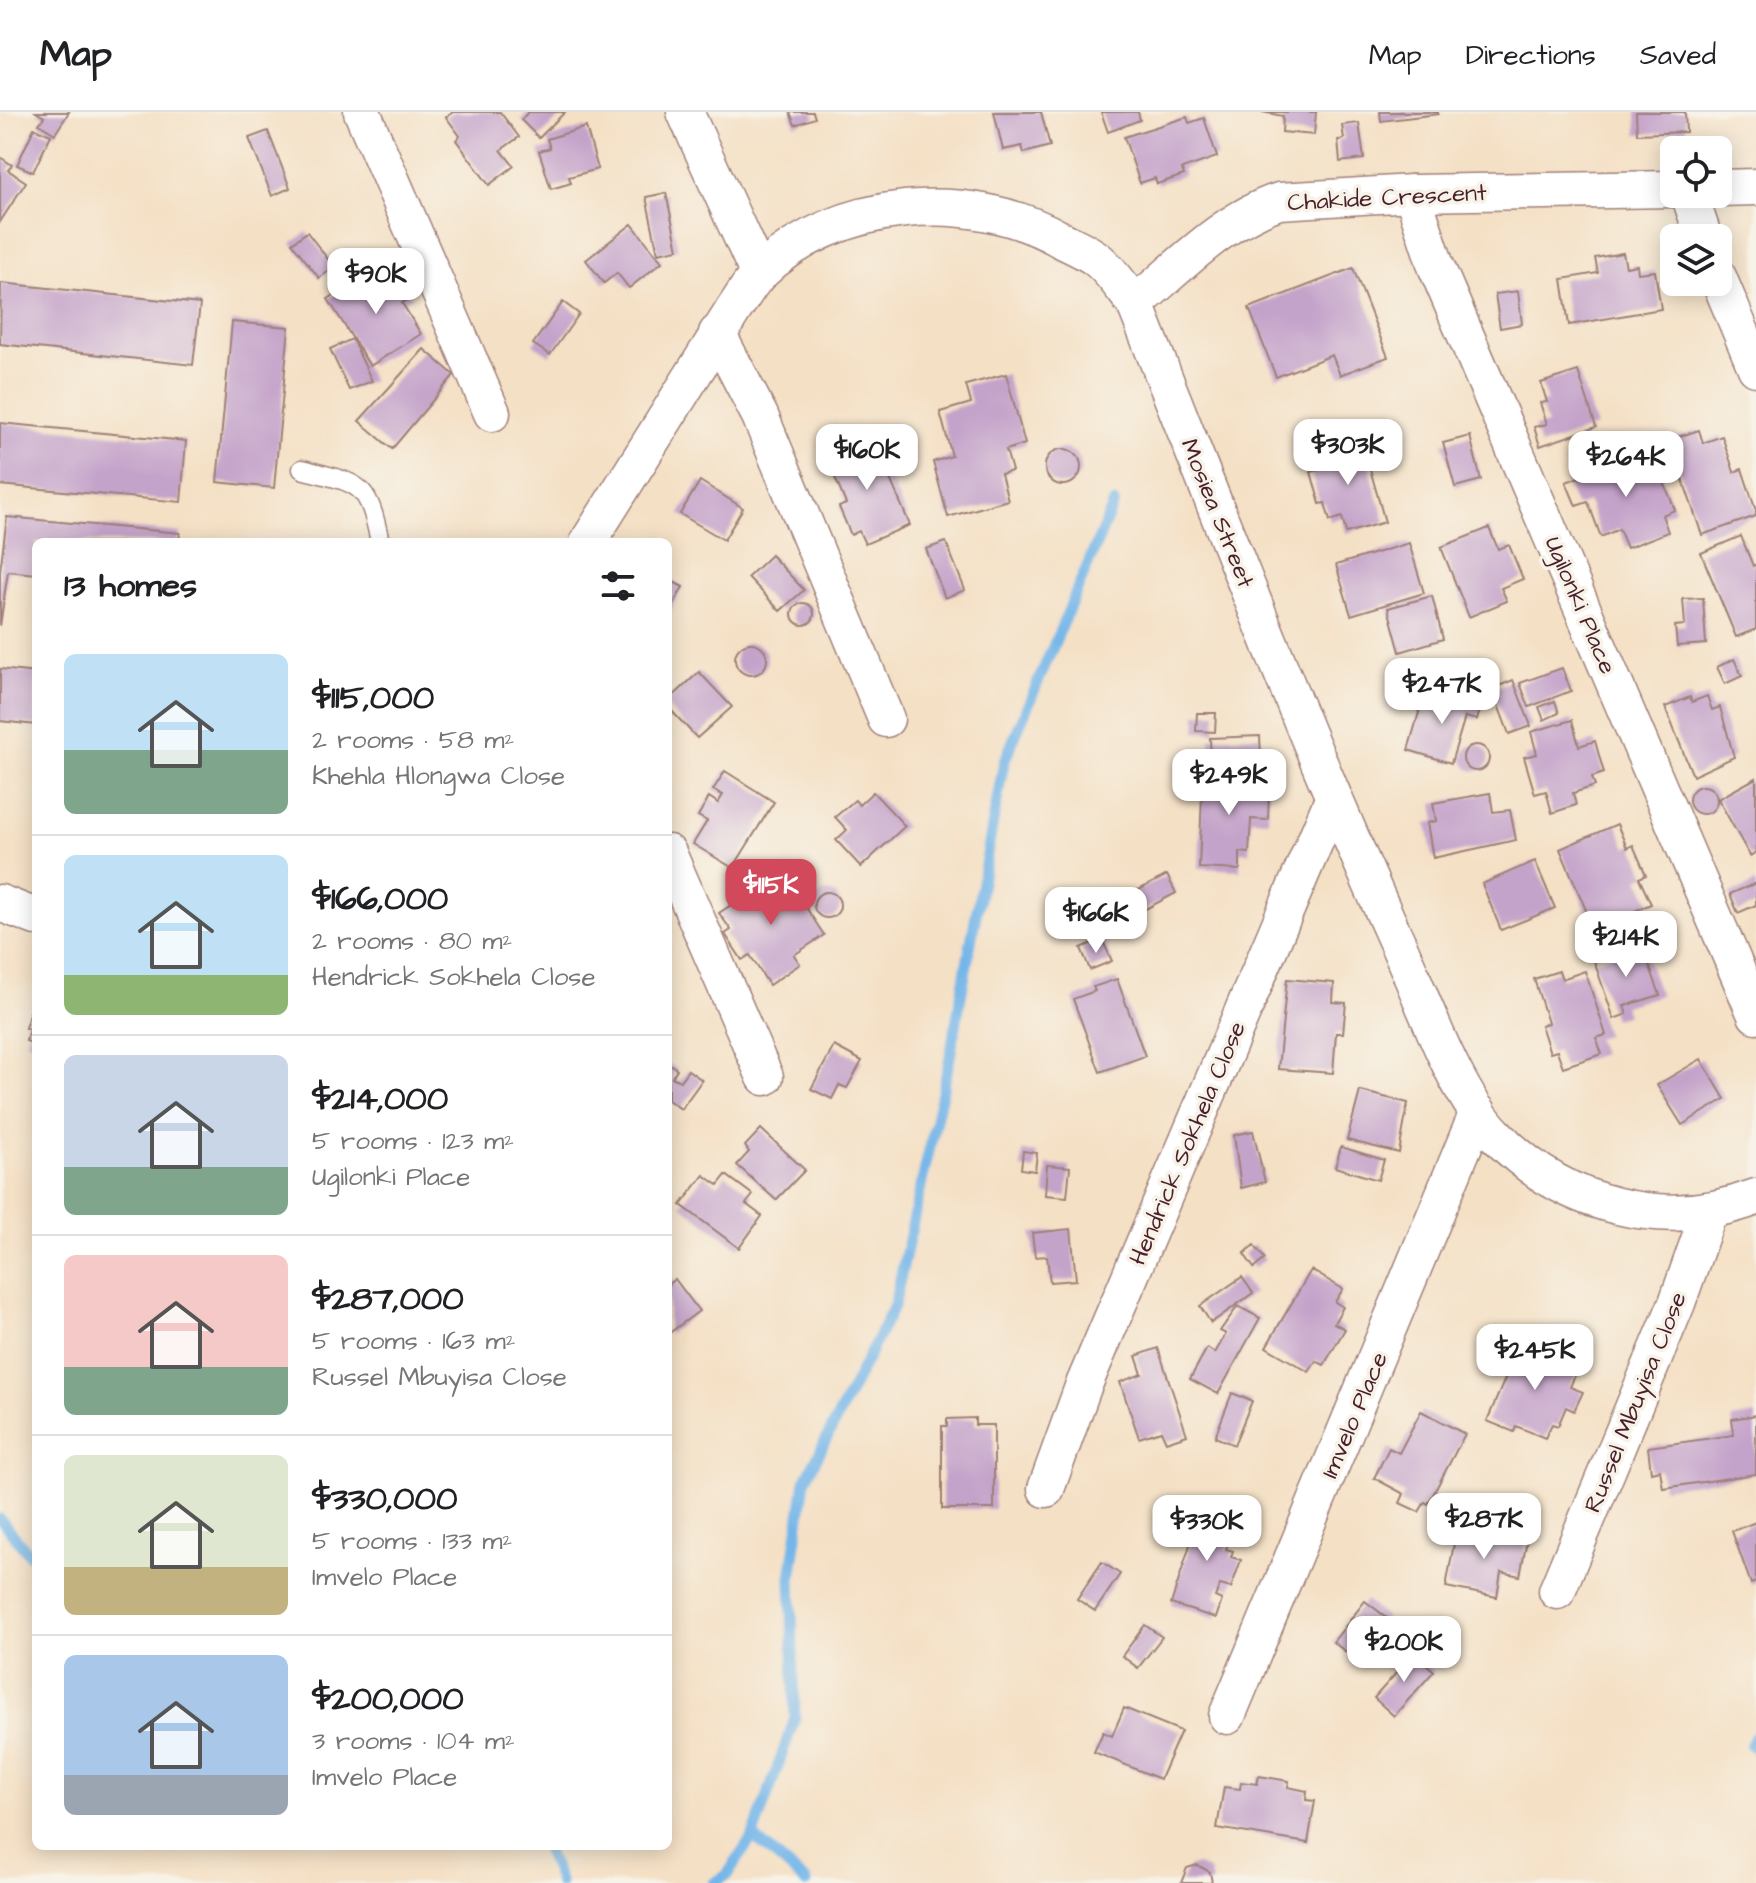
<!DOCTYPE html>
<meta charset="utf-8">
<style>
body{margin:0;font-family:"Architects Daughter",sans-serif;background:#f2f2f2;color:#202124;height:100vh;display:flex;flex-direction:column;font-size:30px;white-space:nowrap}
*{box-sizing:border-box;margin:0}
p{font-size:26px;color:#757577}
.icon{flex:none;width:44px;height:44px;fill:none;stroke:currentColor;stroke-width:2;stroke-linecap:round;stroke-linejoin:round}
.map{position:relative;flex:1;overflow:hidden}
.details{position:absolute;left:32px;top:426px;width:640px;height:1312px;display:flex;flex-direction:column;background:#fff;border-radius:12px;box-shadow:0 4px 20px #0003}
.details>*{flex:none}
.buttons{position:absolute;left:1660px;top:24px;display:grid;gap:16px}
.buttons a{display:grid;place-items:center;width:72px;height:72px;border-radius:12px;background:#fff;box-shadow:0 4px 20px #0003;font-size:40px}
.price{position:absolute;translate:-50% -68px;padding:0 18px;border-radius:16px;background:#fff;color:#222;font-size:26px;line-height:52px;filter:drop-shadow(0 2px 4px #0008)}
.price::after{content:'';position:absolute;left:50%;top:48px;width:24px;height:18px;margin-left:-12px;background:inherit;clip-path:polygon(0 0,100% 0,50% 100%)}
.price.active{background:#d1495b;color:#fff}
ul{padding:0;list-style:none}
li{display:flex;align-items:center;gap:24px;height:200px;padding:0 32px}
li+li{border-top:2px solid #e0e0e0}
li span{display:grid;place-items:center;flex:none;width:224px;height:160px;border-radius:12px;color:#555}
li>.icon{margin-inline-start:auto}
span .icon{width:96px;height:96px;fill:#fffc;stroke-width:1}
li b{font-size:34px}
h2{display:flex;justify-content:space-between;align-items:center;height:96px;padding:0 32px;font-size:34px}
header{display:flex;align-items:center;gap:48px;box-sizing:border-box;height:112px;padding:0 40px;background:#fff;border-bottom:2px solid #e0e0e0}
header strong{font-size:38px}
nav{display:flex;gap:44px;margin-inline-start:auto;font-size:28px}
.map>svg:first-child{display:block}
</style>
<header>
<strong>Map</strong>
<nav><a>Map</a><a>Directions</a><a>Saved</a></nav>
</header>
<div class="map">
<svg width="1756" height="1771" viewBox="0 0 1756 1771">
<rect width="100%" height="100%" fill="#f7f3e8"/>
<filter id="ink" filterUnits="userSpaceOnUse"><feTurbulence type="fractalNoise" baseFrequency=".0125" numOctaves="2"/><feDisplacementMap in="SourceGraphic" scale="16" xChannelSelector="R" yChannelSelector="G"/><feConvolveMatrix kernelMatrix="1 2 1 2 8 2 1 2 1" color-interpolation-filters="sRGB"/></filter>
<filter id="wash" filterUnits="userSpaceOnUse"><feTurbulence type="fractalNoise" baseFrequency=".006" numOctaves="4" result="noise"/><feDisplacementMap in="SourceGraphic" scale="32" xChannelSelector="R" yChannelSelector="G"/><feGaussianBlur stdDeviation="1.8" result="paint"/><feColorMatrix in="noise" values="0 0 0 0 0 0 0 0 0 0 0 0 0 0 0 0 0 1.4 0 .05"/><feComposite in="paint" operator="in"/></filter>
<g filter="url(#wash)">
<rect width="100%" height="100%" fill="#f4e0c5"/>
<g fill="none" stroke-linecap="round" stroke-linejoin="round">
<g stroke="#73b6e9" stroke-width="11">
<polyline points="0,1407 36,1450"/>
<polyline points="1756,1623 1751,1633 1756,1637"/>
<polyline points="753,1724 795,1606 791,1466 805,1369 894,1194 949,950 1004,650 1114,391"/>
<polyline points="545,1734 560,1771"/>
<polyline points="714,1771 727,1763 753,1724 807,1771"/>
</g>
</g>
<g id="blocks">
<g fill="#c4a3ca">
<polygon points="36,0 69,0 55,22 39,12 44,5"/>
<polygon points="453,0 500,0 519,25 501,38 514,54 489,73 456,28 460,24 446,5"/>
<polygon points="528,0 565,0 539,26 521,8"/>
<polygon points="790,0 813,0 815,6 795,13"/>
<polygon points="994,0 1041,0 1050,34 1024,41 1022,34 1003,38"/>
<polygon points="1101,0 1138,0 1140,8 1108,20"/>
<polygon points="1262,0 1316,0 1314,23 1282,20 1283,4"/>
<polygon points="1380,0 1438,0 1438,2 1381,9"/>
<polygon points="1636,0 1685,0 1686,20 1637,22"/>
<polygon points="1187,5 1189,11 1204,6 1217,45 1182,57 1184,63 1157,72 1155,66 1140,71 1124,25"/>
<polygon points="1359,11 1364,47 1340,50 1338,28 1344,27 1342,13"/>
<polygon points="586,15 598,57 569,65 571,71 551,77 539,39 550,36 547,27"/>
<polygon points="34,16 51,23 33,60 17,53"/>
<polygon points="268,19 290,76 272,84 249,26"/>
<polygon points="0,45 12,53 8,58 26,70 0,110"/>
<polygon points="666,81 678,137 658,141 646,85"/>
<polygon points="632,112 662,150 629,176 617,161 604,171 586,148"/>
<polygon points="307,120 334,155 319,166 292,131"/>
<polygon points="1623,141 1626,155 1637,153 1638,161 1655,159 1661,197 1569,213 1562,167 1598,161 1595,146"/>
<polygon points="1353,156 1388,245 1340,263 1332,243 1276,265 1249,196"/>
<polygon points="396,160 412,185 402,191 421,222 370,254 328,187 364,165 371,176"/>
<polygon points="1,171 200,192 193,253 0,232"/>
<polygon points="1518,179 1522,212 1500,216 1495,182"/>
<polygon points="563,190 579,202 550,243 533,232"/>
<polygon points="232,210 289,215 274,376 217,370"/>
<polygon points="352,227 372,269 349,278 330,237"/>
<polygon points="424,237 454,263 392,337 359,309"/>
<polygon points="1578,259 1596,315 1540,334 1534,315 1547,312 1540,291 1547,290 1541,271"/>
<polygon points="1006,262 1025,332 1006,338 1012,359 1001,362 1008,388 948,405 933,350 952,344 940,300 971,291 966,273"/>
<polygon points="0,311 186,329 181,390 0,373"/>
<polygon points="1699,318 1703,331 1722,324 1734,360 1742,357 1756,399 1756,404 1702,423 1669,328"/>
<polygon points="1470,324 1481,368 1455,375 1443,331"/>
<polygon points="872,325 910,413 865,432 859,419 851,423 839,395 846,392 826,344"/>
<polygon points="1362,329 1385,410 1346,421 1342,405 1330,409 1325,391 1320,392 1311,360 1318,358 1313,343"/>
<circle cx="1063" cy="355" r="18"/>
<polygon points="1651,338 1675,398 1662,403 1668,420 1627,436 1619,417 1601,425 1588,390 1576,394 1566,370"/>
<polygon points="700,369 743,396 724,428 680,402"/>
<polygon points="7,405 180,421 179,430 36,430 36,462 8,459 0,514 0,459"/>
<polygon points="1489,416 1498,437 1509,433 1523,467 1501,476 1507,489 1469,505 1441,435"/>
<polygon points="1741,424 1753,454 1756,452 1756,517 1736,525 1701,441"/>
<polygon points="946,430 965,478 945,486 926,437"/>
<polygon points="1409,431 1424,481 1351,503 1336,453"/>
<polygon points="771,443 804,478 780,499 748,465"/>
<polygon points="668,467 683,475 668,503"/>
<polygon points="1432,484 1443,527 1400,540 1388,496"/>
<polygon points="1703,486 1706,532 1677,534 1675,514 1685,513 1683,487"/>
<circle cx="803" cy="502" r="11"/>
<circle cx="751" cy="547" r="16"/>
<polygon points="1734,547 1742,564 1725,572 1717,555"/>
<polygon points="1562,556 1571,579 1529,595 1520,571"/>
<polygon points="0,557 36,561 36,613 0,609"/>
<polygon points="699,560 732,595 697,626 668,595 668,589"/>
<polygon points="1513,568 1531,614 1509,622 1492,577"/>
<polygon points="1436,579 1482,592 1477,608 1465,605 1451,651 1408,638 1422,590 1432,593"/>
<polygon points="1707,584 1712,598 1720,595 1734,645 1693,664 1665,595 1690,585 1692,590"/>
<polygon points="1555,589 1559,601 1544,608 1539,595"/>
<polygon points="1197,601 1216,601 1215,620 1196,619"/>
<polygon points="1572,608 1579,634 1595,629 1604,661 1592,665 1595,674 1573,681 1576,693 1552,701 1546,679 1535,682 1524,645 1537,642 1531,620"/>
<polygon points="1260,624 1261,646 1211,649 1210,626"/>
<circle cx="1476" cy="646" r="13"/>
<polygon points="1203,658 1256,661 1255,678 1269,678 1268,708 1251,707 1249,741 1240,740 1240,758 1199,756"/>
<polygon points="725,659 774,690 733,756 693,732 707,709 698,704 709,685 718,691 723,683 713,678"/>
<polygon points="1756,666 1756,740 1750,744 1718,687"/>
<circle cx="1703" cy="688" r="14"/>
<polygon points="873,680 905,714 861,755 836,728 847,718 835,705 855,688 859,693"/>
<polygon points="1490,681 1493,700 1510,698 1516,728 1433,746 1427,711 1436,709 1433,691"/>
<polygon points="1617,712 1627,736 1633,733 1646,763 1639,766 1651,792 1594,817 1560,737"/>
<polygon points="1535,749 1555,796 1501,818 1482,772"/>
<polygon points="782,759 824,823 794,843 800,852 769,873 750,843 742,848 725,822 731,818 719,801"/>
<polygon points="1167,763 1176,781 1138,801 1129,783"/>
<polygon points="1756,771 1756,793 1738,801 1730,782"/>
<circle cx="827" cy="793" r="13"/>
<polygon points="1102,827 1112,849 1090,858 1081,836"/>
<polygon points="1642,833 1660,883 1624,894 1627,902 1614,907 1594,849"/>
<polygon points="1559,859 1562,867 1585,859 1606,923 1596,926 1602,942 1563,955 1557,939 1550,941 1541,913 1548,911 1534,867"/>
<polygon points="1117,867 1145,944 1100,960 1073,887 1095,879 1093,875"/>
<polygon points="1287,867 1334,871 1333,890 1346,891 1343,921 1336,921 1333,961 1278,957"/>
<polygon points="35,883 36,883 36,933 26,929 30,917 25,916"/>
<polygon points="834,934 862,949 847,976 839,973 832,987 811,977"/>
<polygon points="1701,947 1725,987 1682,1013 1657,973"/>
<polygon points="668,951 677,957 672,965 680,969 688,958 702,968 681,997 668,988"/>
<polygon points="1360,979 1408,991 1399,1041 1347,1028"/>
<polygon points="761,1017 805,1058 776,1088 737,1053 749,1040 745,1034"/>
<polygon points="1253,1019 1265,1070 1241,1076 1234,1023"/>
<polygon points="1341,1035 1384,1048 1378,1068 1335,1055"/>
<polygon points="1023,1039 1037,1041 1035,1059 1021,1057"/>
<polygon points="1047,1053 1070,1055 1067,1085 1045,1083"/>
<polygon points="704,1063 718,1073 726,1063 753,1083 746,1092 762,1104 739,1136 681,1093"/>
<polygon points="1071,1117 1076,1168 1050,1170 1047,1144 1035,1145 1032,1121"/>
<polygon points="1254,1133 1265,1147 1254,1156 1244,1142"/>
<polygon points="1311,1158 1343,1177 1335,1190 1343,1195 1334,1211 1345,1217 1324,1253 1316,1249 1309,1260 1266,1235"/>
<polygon points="1242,1165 1253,1181 1211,1211 1200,1194"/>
<polygon points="675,1167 699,1199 668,1222 668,1172"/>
<polygon points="1238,1194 1260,1206 1218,1282 1190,1267 1207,1236 1215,1241 1226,1222 1220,1219"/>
<polygon points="1521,1229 1579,1254 1570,1275 1583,1280 1574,1299 1566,1295 1558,1314 1552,1312 1545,1326 1516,1314 1514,1320 1487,1309"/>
<polygon points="1158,1236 1187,1323 1166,1330 1161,1319 1139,1326 1120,1270 1142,1262 1136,1244"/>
<polygon points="1232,1281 1252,1289 1234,1333 1215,1325"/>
<polygon points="1421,1299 1465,1322 1428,1392 1425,1390 1419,1400 1400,1391 1404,1382 1374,1366 1389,1336 1399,1341"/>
<polygon points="1756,1303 1756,1362 1663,1376 1660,1358 1651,1360 1648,1335 1734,1323 1732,1307"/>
<polygon points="975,1306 975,1313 994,1313 994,1397 942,1397 942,1314 947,1314 947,1307"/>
<polygon points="1197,1394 1236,1408 1226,1437 1233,1439 1231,1445 1241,1448 1231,1476 1220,1473 1215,1485 1222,1488 1216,1506 1171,1492 1190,1433 1186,1427"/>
<polygon points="1756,1410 1756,1470 1751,1472 1732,1419"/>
<polygon points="1457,1415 1527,1428 1520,1464 1501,1460 1497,1485 1446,1475"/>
<polygon points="1102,1450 1120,1462 1095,1499 1077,1487"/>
<polygon points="1365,1489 1386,1505 1354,1546 1333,1530"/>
<polygon points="1145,1513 1162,1525 1138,1556 1122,1544"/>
<polygon points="1414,1541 1434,1559 1394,1604 1374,1586"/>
<polygon points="1124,1596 1181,1619 1160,1667 1094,1640 1103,1620 1112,1624"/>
<polygon points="1259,1664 1289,1669 1288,1675 1307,1679 1306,1688 1315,1689 1308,1731 1217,1716 1224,1675 1240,1677 1241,1670 1257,1672"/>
<polygon points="1197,1753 1210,1760 1212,1771 1181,1771 1187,1756"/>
</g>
</g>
</g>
<g filter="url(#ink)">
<use href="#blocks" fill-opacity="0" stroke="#9f8078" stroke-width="2"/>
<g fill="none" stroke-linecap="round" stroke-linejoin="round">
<g stroke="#9f8078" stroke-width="21">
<path id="lane" d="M302 357C361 373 367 368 380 430"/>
</g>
<g stroke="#9f8078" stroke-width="39">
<g id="street">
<polyline points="362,0 492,301"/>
<polyline points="685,0 759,163"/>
<polyline points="1718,76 1756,75"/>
<polyline points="1412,81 1436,154 1756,903"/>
<polyline points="1689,82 1704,126"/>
<polyline points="1718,165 1756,256"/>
<path d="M1135 192C1179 155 1224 107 1279 89L1412 81 1674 77"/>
<polyline points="717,221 760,304 886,607"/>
<path d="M588 430 734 197C742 186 749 172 759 162 836 86 971 76 1062 128 1074 134 1089 140 1099 149 1113 161 1124 178 1135 192 1220 405 1302 620 1397 830 1422 885 1454 981 1496 1023 1563 1094 1664 1120 1756 1085"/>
<polyline points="668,741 765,965"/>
<polyline points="0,791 36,805"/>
<polyline points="1046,1377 1083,1275 1333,687"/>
<polyline points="1557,1479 1677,1191 1709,1100"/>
<polyline points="1227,1604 1478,1000"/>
</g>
</g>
<use href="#lane" stroke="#fff" stroke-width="18"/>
<use href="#street" stroke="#fff" stroke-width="36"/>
</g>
</g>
<g text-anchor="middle" stroke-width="7" stroke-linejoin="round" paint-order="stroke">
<g font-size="24" fill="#4a1f2b" stroke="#f7f3e8">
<text transform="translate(1387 85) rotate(-3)" y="8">Chakide Crescent</text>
<text transform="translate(1218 401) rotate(68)" y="8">Mosiea Street</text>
<text transform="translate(1581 493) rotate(67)" y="8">Ugilonki Place</text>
<text transform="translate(1187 1031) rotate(-67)" y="8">Hendrick Sokhela Close</text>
<text transform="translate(1635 1290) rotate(-68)" y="8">Russel Mbuyisa Close</text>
<text transform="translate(1354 1303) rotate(-67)" y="8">Imvelo Place</text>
</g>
</g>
</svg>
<div class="buttons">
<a><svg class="icon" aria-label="locate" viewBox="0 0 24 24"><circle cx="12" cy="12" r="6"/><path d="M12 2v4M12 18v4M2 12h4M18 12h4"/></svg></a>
<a><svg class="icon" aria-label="layers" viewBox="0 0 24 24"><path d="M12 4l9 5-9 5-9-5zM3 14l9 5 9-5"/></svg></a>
</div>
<b class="price" style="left:376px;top:204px">$90K</b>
<b class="price" style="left:1348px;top:375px">$303K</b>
<b class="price" style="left:867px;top:380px">$160K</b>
<b class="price" style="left:1626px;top:387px">$264K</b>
<b class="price" style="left:1442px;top:614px">$247K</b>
<b class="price" style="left:1229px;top:705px">$249K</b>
<b class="price active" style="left:771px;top:815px">$115K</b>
<b class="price" style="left:1096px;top:843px">$166K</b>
<b class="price" style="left:1626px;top:867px">$214K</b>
<b class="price" style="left:1535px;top:1280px">$245K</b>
<b class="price" style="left:1484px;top:1449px">$287K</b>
<b class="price" style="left:1207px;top:1451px">$330K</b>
<b class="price" style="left:1404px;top:1572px">$200K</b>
<section class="details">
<h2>13 homes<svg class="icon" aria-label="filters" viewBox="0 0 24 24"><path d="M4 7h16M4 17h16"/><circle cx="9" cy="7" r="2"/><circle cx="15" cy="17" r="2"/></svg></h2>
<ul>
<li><span style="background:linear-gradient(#bfe0f5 60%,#7fa58c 0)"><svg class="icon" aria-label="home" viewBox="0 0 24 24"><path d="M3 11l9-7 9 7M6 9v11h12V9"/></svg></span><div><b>$115,000</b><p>2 rooms · 58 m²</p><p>Khehla Hlongwa Close</p></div></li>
<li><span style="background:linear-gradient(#bfe0f5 75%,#8fb573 0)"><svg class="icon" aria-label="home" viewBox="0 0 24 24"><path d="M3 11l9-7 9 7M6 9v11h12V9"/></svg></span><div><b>$166,000</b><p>2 rooms · 80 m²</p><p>Hendrick Sokhela Close</p></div></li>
<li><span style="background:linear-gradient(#c9d6e8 70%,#7fa58c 0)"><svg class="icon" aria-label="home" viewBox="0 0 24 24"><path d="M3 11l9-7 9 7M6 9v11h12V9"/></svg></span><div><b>$214,000</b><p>5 rooms · 123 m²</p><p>Ugilonki Place</p></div></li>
<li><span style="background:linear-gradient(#f6c9c9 70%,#7fa58c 0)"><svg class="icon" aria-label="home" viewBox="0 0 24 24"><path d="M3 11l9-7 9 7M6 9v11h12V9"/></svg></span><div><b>$287,000</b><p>5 rooms · 163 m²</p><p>Russel Mbuyisa Close</p></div></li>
<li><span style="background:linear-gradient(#dfe7d0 70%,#c2b280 0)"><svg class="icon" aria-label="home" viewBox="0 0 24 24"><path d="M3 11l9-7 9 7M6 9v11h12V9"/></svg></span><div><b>$330,000</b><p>5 rooms · 133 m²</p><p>Imvelo Place</p></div></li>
<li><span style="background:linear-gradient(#a9c7e8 75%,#9aa5b1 0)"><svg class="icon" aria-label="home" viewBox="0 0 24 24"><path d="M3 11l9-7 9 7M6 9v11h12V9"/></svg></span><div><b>$200,000</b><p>3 rooms · 104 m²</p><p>Imvelo Place</p></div></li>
</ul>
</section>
</div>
